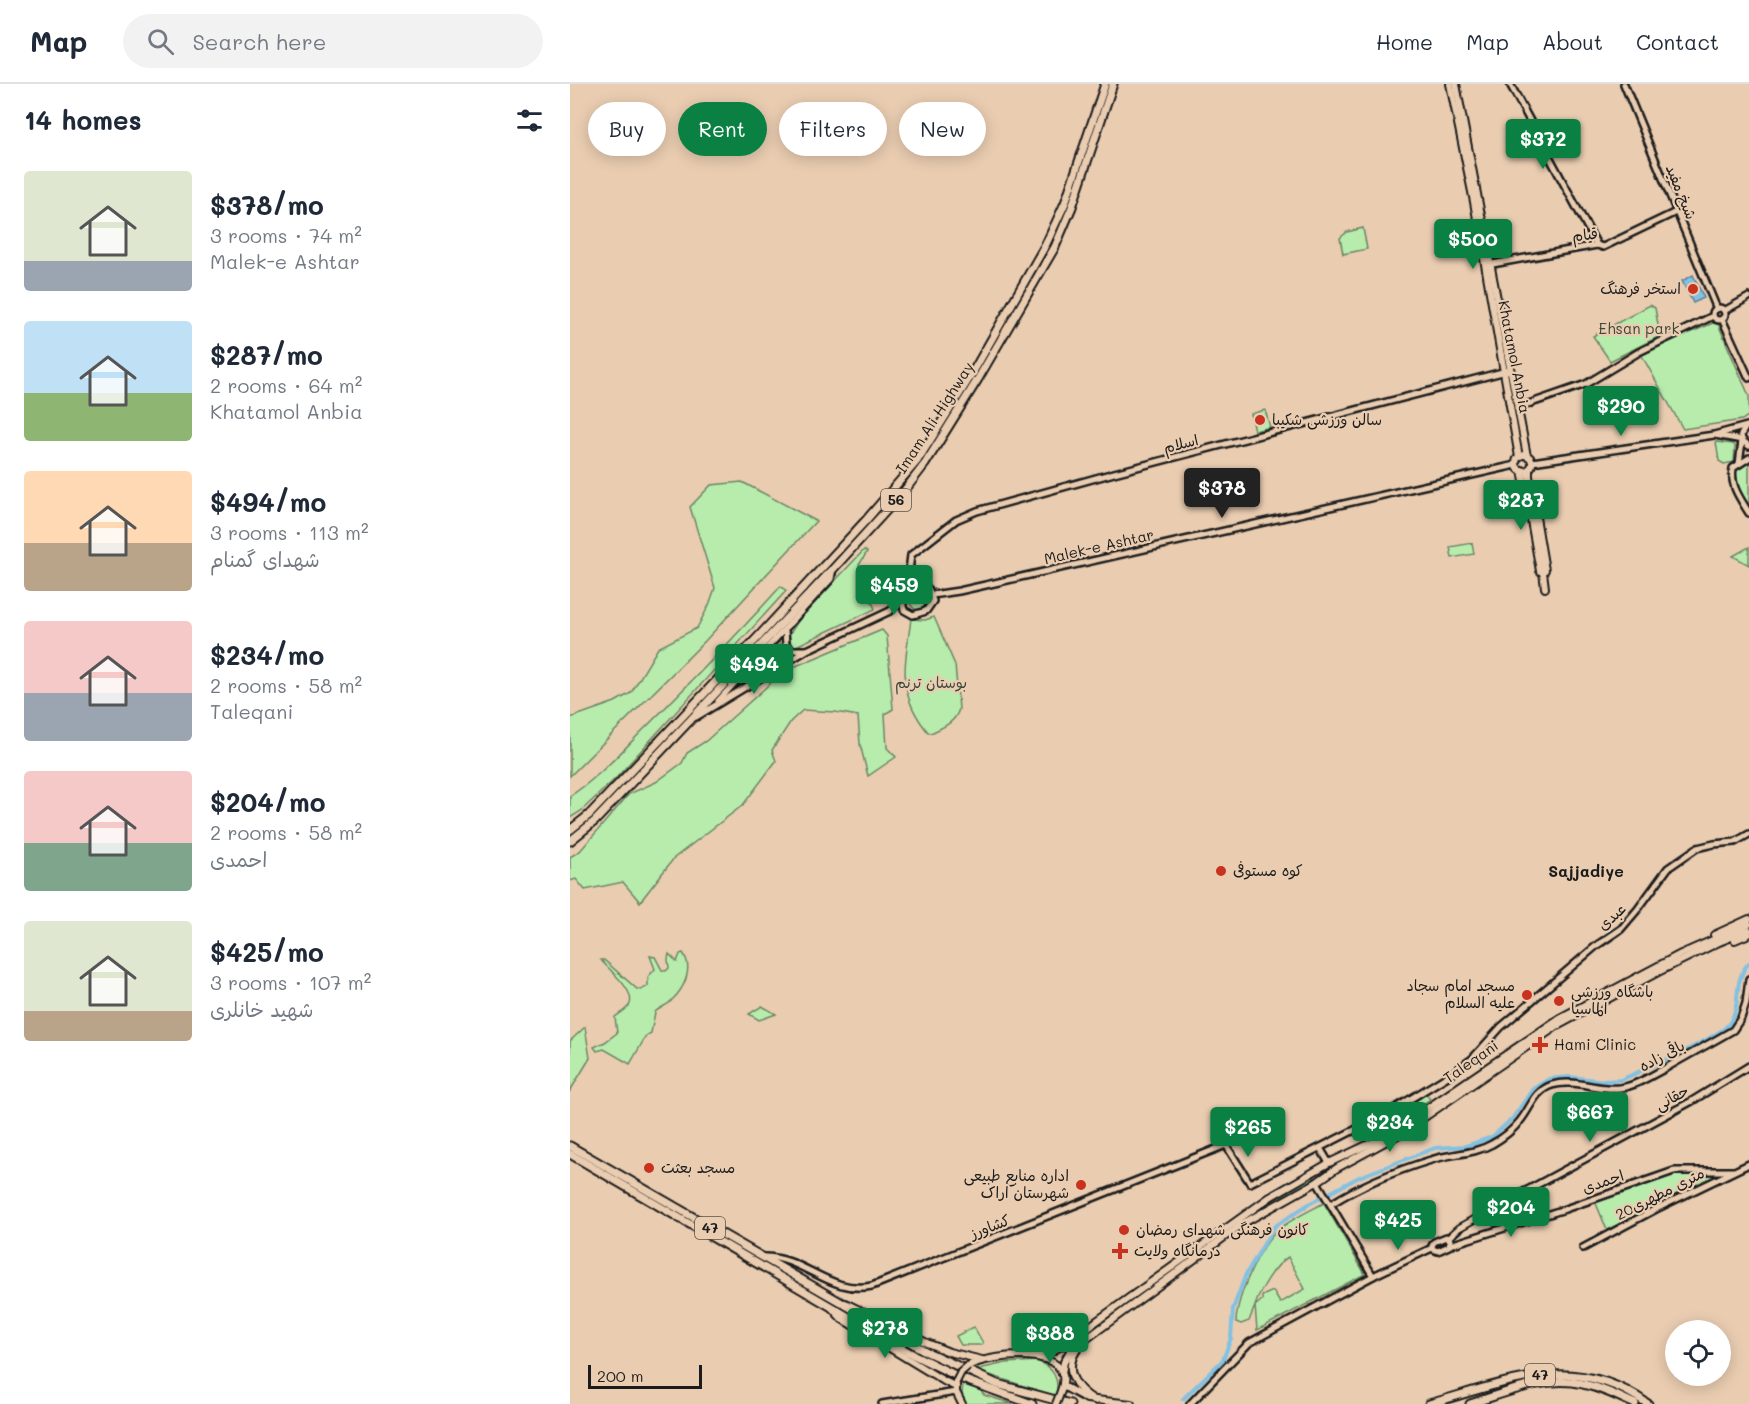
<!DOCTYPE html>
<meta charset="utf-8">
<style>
body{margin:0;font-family:Mali,"Playpen Sans Arabic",sans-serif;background:#f2f2f3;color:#1f2937;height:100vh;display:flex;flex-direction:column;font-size:22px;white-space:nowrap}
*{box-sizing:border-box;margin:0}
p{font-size:20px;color:#747a83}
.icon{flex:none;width:33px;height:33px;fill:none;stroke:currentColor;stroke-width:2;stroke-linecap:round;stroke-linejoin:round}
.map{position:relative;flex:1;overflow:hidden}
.details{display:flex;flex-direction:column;background:#fff;width:570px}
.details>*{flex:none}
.hud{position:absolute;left:18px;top:18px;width:570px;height:54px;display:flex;gap:12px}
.fabs{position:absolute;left:1095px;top:1236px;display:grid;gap:12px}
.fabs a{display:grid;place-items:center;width:66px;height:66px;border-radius:50%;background:#fff;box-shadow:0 3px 15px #0003;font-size:30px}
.scale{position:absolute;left:18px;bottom:15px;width:114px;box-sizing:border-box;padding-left:6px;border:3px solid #1c1c1c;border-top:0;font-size:16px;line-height:21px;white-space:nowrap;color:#1c1c1c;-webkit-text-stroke:4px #eacdb1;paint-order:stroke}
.price{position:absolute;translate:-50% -51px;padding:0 14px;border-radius:6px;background:#0b8043;color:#fff;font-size:20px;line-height:39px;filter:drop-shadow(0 2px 3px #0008)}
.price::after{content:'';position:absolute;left:50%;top:36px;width:18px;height:14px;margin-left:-9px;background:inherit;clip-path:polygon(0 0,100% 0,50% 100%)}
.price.on{background:#222;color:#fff}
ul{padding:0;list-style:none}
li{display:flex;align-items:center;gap:18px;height:150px;padding:0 24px}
li span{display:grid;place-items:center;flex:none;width:168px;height:120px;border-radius:6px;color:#555}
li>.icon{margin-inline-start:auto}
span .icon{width:72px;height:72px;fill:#fffc;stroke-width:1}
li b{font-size:26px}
h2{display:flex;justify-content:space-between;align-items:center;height:72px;padding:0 24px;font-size:26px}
.tag{padding:0 21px;border-radius:27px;background:#fff;box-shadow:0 3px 15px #0003;font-size:21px;line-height:54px}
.tag.on{background:#0b8043;color:#fff}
header{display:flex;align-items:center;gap:36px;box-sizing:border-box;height:84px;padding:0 30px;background:#fff;border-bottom:2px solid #e0e1e3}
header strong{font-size:28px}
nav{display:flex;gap:33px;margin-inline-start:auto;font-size:21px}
.search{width:420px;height:54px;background:#f2f2f3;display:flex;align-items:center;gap:15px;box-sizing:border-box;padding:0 21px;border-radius:33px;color:#747a83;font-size:22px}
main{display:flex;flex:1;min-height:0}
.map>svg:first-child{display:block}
</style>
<header>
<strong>Map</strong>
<div class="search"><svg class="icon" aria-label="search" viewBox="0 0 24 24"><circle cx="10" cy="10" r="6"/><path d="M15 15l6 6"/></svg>Search here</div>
<nav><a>Home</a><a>Map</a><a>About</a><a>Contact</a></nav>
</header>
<main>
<section class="details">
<h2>14 homes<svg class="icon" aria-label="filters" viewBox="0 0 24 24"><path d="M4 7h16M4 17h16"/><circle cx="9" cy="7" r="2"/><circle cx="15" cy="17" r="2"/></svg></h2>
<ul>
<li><span style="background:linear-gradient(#dfe7d0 75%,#9aa5b1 0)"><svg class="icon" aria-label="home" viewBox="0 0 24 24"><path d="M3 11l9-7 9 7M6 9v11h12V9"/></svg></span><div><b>$378/mo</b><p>3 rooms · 74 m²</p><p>Malek-e Ashtar</p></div></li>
<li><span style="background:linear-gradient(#bfe0f5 60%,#8fb573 0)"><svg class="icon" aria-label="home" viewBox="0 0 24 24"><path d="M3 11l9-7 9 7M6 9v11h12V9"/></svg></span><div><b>$287/mo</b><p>2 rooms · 64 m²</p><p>Khatamol Anbia</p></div></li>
<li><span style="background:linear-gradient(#ffd9b3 60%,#b9a48a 0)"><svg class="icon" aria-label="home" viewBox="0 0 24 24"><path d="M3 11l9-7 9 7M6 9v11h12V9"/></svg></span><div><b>$494/mo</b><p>3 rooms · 113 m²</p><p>شهدای گمنام</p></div></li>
<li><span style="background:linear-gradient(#f6c9c9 60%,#9aa5b1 0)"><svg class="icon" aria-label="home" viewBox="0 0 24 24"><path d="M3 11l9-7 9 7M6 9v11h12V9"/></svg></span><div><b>$234/mo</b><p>2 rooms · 58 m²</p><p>Taleqani</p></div></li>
<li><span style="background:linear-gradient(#f6c9c9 60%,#7fa58c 0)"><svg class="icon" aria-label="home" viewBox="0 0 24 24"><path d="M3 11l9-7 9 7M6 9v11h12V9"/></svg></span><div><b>$204/mo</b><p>2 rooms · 58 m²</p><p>احمدی</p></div></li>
<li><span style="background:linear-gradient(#dfe7d0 75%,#b9a48a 0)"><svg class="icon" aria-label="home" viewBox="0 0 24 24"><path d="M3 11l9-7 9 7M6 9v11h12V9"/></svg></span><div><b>$425/mo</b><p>3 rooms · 107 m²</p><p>شهید خانلری</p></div></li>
</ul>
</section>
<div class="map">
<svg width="1179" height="1320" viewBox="0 0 1179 1320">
<rect width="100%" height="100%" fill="#eacdb1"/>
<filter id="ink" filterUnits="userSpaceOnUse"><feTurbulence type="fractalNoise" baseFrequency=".0167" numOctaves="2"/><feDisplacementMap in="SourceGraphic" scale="12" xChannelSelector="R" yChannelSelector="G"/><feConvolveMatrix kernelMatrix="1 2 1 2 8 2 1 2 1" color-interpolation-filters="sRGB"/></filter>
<g filter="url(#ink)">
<g fill="#b8ecad" stroke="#6a8464" stroke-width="1.5" fill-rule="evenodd">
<polygon points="793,144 797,165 773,170 770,154 777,148"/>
<polygon points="1080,221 1085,224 1090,252 1040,277 1023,252"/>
<polygon points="1143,239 1148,240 1179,312 1179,331 1172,336 1113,345 1071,270"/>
<polygon points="695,326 700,343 685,347 681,330"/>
<polygon points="1146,358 1163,360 1165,362 1164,378 1154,380 1149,377"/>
<path d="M1179 378V423C1171 409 1163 400 1167 383Z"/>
<polygon points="172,398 246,437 135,557 0,692 0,634 45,618 61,609 88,564 127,544 139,521 145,504 120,423 141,401"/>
<polygon points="902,459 904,470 882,474 880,463"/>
<polygon points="1179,463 1179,481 1163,472"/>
<polygon points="294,466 297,468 289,481 289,488 305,525 224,563 221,560 219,551 230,534"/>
<path d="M211 502 216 507 47 693 11 727 0 734V712C28 694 51 668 75 644 121 598 167 551 211 502Z"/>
<circle cx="349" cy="517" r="9"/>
<path d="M364 533 385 581 389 625C385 639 373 643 361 649L358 648C326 609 335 582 341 535L355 536Z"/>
<polygon points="312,546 317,552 323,625 315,630 317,664 326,673 298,692 290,660 288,632 265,628 233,626 221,637 202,666 206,677 173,721 104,774 70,818 53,798 15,806 6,795 0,797 0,773 10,767 59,710 86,698 112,679 117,669 136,657 214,587"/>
<polygon points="209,557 209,566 218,573 158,609"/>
<path d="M113 869C124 885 114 905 101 917 97 922 90 923 85 928L81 949 76 952 60 980 34 965 27 967 24 963 35 958 47 949 45 933C49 930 58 925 60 920 65 906 39 886 31 876H34L67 905 71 906 78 902V893L85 885 80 872 85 873 92 886 96 887 99 884 98 875 99 870 107 878 110 870Z"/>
<polygon points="192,922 206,930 189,936 179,930"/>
<polygon points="15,943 20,974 0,1007 0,957"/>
<polygon points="856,1010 860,1015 818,1045 796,1046 820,1035"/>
<polygon points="1140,1089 1145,1092 1037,1146 1025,1117 1103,1090"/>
<polygon points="744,1092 745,1096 703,1120 701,1118 708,1111"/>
<path d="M754 1119 795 1190 687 1246 685 1222 679 1237 671 1240 666 1238C667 1213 689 1162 709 1145 722 1135 739 1127 754 1119ZM718 1173 735 1205 710 1219 703 1207 692 1212V1216L685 1222C690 1206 704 1182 718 1173Z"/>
<polygon points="404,1243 413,1259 411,1261 391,1261 386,1252"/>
<path d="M467 1277C483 1283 491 1296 485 1312L404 1286 436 1279Z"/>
<polygon points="393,1299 410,1306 414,1311 443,1320 395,1320 392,1310"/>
</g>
<polygon fill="#83c1e3" stroke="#5a7f93" stroke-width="1.5" points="1123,191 1134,214 1123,219 1112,197"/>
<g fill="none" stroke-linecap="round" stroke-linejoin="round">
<path stroke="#83c1e3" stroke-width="4" d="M613 1315 653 1276 661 1254 663 1225 676 1190 704 1143 739 1120 789 1093 865 1064 896 1062 922 1053 943 1034 963 1005 979 995 999 993 1036 997 1051 996C1073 985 1146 956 1159 940 1173 921 1161 898 1179 879"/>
<g stroke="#1c1c1c" stroke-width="10">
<g id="tertiary">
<polyline points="940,0 1027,161"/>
<polyline points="1054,0 1147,225"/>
<polyline points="917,181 1027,161 1033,163 1106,128"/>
<circle cx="1149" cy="230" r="6"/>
<polyline points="1154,227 1179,213"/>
<polyline points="1152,235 1179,294"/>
<polyline points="947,324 1016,300 1069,268 1143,232"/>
<polyline points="1175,344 1171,351 1172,356 1179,362"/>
<polyline points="1145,351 1172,356"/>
<path d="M1179 374 1163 384C1160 402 1170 414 1179 429"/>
<polyline points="962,378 1144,351 1177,342"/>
<polyline points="1169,380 1172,357"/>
<polyline points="340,484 358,505"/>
<path d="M348 504 359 506 363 517 356 527 343 531 334 526C330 515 337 507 348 504Z"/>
<polyline points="336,511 341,471 386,436 407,427 544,389 940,286"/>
<polyline points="362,511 389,507 946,381"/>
<polyline points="215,545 216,562 223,566 236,566"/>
<polyline points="148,617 261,495 263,484"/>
<polyline points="126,633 237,566 320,527 334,513"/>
<polyline points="750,1064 759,1079"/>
<polyline points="747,1098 803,1192"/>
<path d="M761 1120C792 1100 825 1087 861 1076 881 1069 903 1071 922 1060 933 1054 942 1047 950 1037 961 1024 964 1007 982 1001 1004 994 1028 1007 1050 1004 1066 1002 1082 991 1096 984 1118 971 1141 959 1163 946L1171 934 1176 919 1179 895"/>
<polygon points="876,1153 880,1156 879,1162 868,1167 863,1165 862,1162 864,1158"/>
<polyline points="878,1154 889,1144 924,1124 1122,1017 1179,982"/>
<polyline points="880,1161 995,1125 1104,1087 1163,1087"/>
<polyline points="1013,1164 1086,1125 1179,1080"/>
<path d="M193 1173C234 1172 259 1211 302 1202L656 1061 680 1099 816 1030 881 990 902 975 931 943 1026 862 1051 845 1068 825 1098 784 1127 764 1144 760 1165 758 1179 750"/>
<polyline points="312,1320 386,1308"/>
<polyline points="620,1320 679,1259 803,1192 862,1164"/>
</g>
</g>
<g stroke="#1c1c1c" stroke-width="10">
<g id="secondary">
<polyline points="880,0 904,118 949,373"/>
<polyline points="886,0 957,372"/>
<circle cx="954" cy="379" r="8"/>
<polyline points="959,385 959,392 975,486 973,488 975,504"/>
<polyline points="952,386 970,487 973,488"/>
<polyline points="1144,851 1179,835"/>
<polyline points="1165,856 1179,850"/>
<polyline points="275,1219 357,1259 379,1268 412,1276"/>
<polyline points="262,1224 272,1235 374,1297 386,1303"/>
<path d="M508 1264C492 1286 505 1305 526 1317"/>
<polyline points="466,1272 481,1268 496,1259 700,1113 759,1079 818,1051 990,934 1111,870 1179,840"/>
<path d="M398 1282C420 1270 509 1260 491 1307"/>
<polyline points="492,1289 494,1278 500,1267 672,1140 747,1098 767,1084 833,1048 987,942 1088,888 1149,858 1179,846"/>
<polyline points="386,1301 386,1308 392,1320"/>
<polyline points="493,1302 517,1315 561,1320"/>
</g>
</g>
<g stroke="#1c1c1c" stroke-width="11">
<g id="trunk">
<polyline points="0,746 19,731 189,552 297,435 347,377 400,293 476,160 495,119 535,0"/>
<polyline points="0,757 25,737 264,484 335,406 355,380 408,295 485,163 502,123 543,0"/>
<polyline points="0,1062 357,1268 427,1300 500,1320"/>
<polyline points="0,1070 342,1270 395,1296 462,1320"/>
<path d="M859 1320C938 1298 1004 1267 1078 1320"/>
<path d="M900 1320C935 1309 976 1291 1013 1300 1032 1304 1048 1312 1065 1320"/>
</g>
</g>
<use href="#tertiary" stroke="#eacdb1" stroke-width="5"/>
<use href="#secondary" stroke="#eacdb1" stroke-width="6"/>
<use href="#trunk" stroke="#eacdb1" stroke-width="7"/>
<g stroke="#1c1c1c" stroke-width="10" stroke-linecap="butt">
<g id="secondary-bridge">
<polyline points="386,1298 391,1288 398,1282"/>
<polyline points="486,1320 491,1307"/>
</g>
</g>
<use href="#secondary-bridge" stroke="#eacdb1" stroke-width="6"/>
</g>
</g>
<g fill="#c8321e" stroke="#eacdb1" stroke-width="2">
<circle cx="1123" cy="205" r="6"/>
<circle cx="690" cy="336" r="6"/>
<circle cx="651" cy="787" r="6"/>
<circle cx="957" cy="911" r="6"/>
<circle cx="989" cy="917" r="6"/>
<path d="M967 952h6v6h6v6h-6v6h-6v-6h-6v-6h6z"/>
<circle cx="79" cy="1084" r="6"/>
<circle cx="511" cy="1101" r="6"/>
<circle cx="554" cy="1146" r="6"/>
<path d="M547 1158h6v6h6v6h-6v6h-6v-6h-6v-6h6z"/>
</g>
<g text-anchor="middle" stroke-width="4.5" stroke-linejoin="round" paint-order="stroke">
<g fill="#eacdb1" stroke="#5a5149" stroke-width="1.5">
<rect x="311" y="405" width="30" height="22" rx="4.5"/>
<rect x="125" y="1133" width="30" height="22" rx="4.5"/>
<rect x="955" y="1280" width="30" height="22" rx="4.5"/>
</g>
<g font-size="14" font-weight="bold" fill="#1c1c1c">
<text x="326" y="421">56</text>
<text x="140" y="1149">47</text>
<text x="970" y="1296">47</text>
</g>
<g font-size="15" fill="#1c1c1c" stroke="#eacdb1">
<text transform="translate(1111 108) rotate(68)" y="5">شیخ مفید</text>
<text transform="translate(1015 151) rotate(-7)" y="5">قیام</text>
<text transform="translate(944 273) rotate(79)" y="5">Khatamol Anbia</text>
<text transform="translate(365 334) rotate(-57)" y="5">Imam Ali Highway</text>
<text transform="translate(611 360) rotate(-14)" y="5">اسلام</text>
<text transform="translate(529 463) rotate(-13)" y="5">Malek-e Ashtar</text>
<text transform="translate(1042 833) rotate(-42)" y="5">عبدی</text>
<text transform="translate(1092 972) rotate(-28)" y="5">باقی زاده</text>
<text transform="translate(901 978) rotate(-35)" y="5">Taleqani</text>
<text transform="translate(1102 1014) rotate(-29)" y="5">حقانی</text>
<text transform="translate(1033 1098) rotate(-19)" y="5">احمدی</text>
<text transform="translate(1090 1110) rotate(-27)" y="5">20متری مطهری</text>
<text transform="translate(420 1143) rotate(-21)" y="5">کشاورز</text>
</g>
<g font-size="15" fill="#1c1c1c" stroke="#eacdb1" text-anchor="start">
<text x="1111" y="210" text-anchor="end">استخر فرهنگ</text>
<text x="702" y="341">سالن ورزشی شکیبا</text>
<text x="663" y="792">کوه مستوفی</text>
<text x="945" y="907" text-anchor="end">مسجد امام سجاد<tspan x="945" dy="17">علیه السلام</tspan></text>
<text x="1001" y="913">باشگاه ورزشی<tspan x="1001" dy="17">الماسیا</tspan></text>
<text x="984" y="966">Hami Clinic</text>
<text x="91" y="1089">مسجد بعثت</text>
<text x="499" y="1097" text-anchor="end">اداره منابع طبیعی<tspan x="499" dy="17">شهرستان اراک</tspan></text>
<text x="566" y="1151">کانون فرهنگی شهدای رمضان</text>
<text x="564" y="1172">درمانگاه ولایت</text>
</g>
<g font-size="15" fill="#3b4639" stroke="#eacdb1">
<text x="1069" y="250">Ehsan park</text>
<text x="361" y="604">بوستان ترنم</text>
</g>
<g font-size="16" font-weight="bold" fill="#1c1c1c" stroke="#eacdb1">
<text x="1016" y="793">Sajjadiye</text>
</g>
</g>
</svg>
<div class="fabs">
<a><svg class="icon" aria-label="locate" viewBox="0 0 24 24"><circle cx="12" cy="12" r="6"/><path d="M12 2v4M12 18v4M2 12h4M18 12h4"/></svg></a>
</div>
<div class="scale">200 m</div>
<b class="price" style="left:973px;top:86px">$372</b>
<b class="price" style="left:903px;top:186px">$500</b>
<b class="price" style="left:1051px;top:353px">$290</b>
<b class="price on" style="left:652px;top:435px">$378</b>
<b class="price" style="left:951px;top:447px">$287</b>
<b class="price" style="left:324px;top:532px">$459</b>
<b class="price" style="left:184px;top:611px">$494</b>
<b class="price" style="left:1020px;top:1059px">$667</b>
<b class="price" style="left:820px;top:1069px">$234</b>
<b class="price" style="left:678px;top:1074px">$265</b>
<b class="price" style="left:941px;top:1154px">$204</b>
<b class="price" style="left:828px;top:1167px">$425</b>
<b class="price" style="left:315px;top:1275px">$278</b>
<b class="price" style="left:480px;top:1280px">$388</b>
<div class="hud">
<a class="tag">Buy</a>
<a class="tag on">Rent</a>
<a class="tag">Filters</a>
<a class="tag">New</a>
</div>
</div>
</main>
